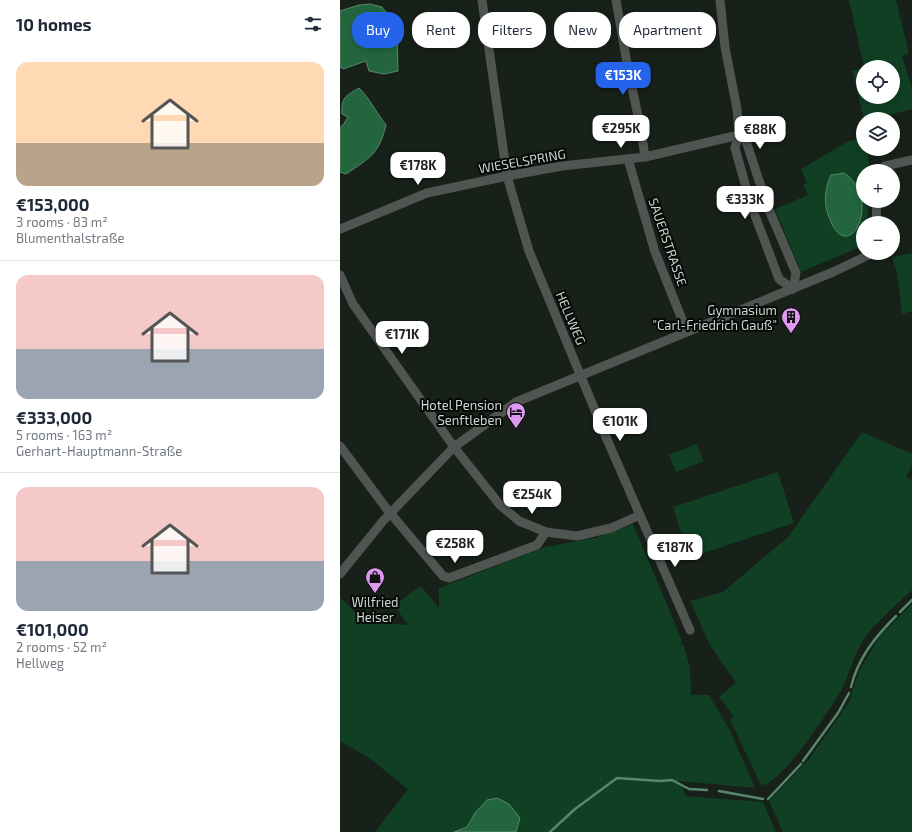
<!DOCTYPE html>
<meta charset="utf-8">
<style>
body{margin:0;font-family:"Exo 2",sans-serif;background:#f2f2f3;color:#1f2937;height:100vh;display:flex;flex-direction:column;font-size:15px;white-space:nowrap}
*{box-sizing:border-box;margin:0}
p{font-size:13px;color:#747a83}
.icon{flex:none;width:22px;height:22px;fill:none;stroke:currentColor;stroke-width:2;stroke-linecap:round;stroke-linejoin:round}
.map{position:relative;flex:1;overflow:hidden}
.sheet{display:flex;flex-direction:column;background:#fff;width:340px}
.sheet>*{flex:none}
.guide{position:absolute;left:12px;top:12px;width:380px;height:36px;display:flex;gap:8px}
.fabs{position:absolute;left:516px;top:60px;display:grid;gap:8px}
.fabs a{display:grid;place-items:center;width:44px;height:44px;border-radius:50%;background:#fff;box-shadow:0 2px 6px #0003;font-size:20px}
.price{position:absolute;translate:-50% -34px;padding:0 9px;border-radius:8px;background:#fff;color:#222;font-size:13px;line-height:26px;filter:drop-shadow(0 1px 2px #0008)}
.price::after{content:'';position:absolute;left:50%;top:24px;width:12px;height:9px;margin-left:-6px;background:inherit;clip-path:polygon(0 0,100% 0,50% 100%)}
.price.on{background:#2563eb;color:#fff}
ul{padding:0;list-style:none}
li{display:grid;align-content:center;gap:8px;height:212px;padding:0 16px}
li+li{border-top:1px solid #e0e1e3}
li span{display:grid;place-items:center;height:124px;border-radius:12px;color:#555}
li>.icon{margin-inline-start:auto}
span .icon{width:72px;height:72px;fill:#fffc;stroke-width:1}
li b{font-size:17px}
h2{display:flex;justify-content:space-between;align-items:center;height:48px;padding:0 16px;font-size:17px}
.pill{padding:0 14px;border-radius:16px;background:#fff;box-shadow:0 2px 6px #0003;font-size:14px;line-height:36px}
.pill.on{background:#2563eb;color:#fff}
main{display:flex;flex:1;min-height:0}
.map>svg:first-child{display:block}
</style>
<main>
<section class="sheet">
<h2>10 homes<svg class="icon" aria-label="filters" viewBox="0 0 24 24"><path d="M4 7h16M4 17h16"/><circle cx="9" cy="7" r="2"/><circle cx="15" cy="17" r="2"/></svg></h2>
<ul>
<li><span style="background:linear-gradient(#ffd9b3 65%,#b9a48a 0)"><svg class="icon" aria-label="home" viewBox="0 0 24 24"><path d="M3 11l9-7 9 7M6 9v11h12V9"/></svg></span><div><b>€153,000</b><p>3 rooms · 83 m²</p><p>Blumenthalstraße</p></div></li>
<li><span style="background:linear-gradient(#f6c9c9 60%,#9aa5b1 0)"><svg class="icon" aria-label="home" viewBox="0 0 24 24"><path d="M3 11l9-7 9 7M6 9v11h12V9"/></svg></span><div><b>€333,000</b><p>5 rooms · 163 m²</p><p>Gerhart-Hauptmann-Straße</p></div></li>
<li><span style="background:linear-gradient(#f6c9c9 60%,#9aa5b1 0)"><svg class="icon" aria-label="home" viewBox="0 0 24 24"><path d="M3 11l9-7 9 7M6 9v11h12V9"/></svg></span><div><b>€101,000</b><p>2 rooms · 52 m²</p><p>Hellweg</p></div></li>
</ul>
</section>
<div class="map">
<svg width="572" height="832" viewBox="0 0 572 832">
<rect width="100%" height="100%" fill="#172019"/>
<g fill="#103f23">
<polygon points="509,0 556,0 569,53 562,56 572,89 572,109 533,119 524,119 512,71 523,68 523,97 553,97 553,67 524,67"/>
<polygon points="523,138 523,149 527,149 530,171 523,171 523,201 529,201 527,223 523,223 523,246 461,272 435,209 468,195 463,184 467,183 461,169 507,142"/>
<polygon points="572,253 572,311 562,314 557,273 552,257"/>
<path d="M522 432 572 454V465L566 477 572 480V590C557 604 539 619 526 636 514 653 510 673 501 691 491 708 440 787 421 785L390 720 394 717 379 697 396 683 370 645 350 601 383 592 448 537Z"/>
<polygon points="356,444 364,461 336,472 329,455"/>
<polygon points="438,472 454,523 349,558 333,507"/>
<polygon points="293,524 341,638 341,645 344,646 350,668 351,695 369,695 390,730 415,788 339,781 346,796 423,802 436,832 176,832 135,813 127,827 114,832 35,832 68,789 29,758 0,741 0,597 24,622 68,625 54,605 81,586 99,608 99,588 205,547 254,538"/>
<polygon points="572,604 572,832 443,832 429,801 469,759 509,702 519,671 540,636"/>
</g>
<g fill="#23663e" stroke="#56876a">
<polygon points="30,4 42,7 57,26 58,71 44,74 29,71 26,61 3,69 0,67 0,11 19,5"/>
<path d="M19 88C30 99 36 112 46 125 39 154 30 158 6 174L0 172V127L3 125 8 117 2 114C1 98 5 96 19 88Z"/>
<path d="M504 173C544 199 508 270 489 217 483 203 485 189 491 175Z"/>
<polygon points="157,798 169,804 180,818 176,832 114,832 127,827 135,813 147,800"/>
</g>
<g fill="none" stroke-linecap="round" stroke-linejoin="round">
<g stroke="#56876a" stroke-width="2.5">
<polyline points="560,612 572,600"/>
<path d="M511 687C518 658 535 637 556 616"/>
<polyline points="463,761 498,713 509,693"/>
<polyline points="379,791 423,799"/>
<polyline points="428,799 461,764"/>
<polyline points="210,832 235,809 277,778 320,781 332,780 349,789 367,790"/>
</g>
<g stroke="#515552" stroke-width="9">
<polyline points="142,0 167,176 189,251 266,437 350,630"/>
<polyline points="276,0 288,69 301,130 305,157"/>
<polyline points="380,0 385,47 397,109 399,135 395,148 411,205 439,279 453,289"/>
<polyline points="399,135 406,141 427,205 456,273 453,289"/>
<polyline points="288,159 315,252 347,332"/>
<polyline points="537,171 545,166 572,160"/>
<polyline points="536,223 537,201"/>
<polyline points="0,229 87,193 167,176 222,166 305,157 399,135"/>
<polyline points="0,275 13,304 114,447 160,505 179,521 206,532 237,536 271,528 300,515"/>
<polyline points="0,446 46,508 103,576 109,578 197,545 206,532"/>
<polyline points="0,574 43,521 114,447 176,402 493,272 533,253"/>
</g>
</g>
<defs>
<g id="building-pin" transform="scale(1)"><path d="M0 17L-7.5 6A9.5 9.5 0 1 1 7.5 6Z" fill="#df98f2" stroke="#050906"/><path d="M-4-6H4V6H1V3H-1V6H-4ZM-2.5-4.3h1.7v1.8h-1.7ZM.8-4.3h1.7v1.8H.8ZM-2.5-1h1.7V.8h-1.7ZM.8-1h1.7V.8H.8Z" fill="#111"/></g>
<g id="hotel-pin" transform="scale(1)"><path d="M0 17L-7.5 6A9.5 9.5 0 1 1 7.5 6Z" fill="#df98f2" stroke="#050906"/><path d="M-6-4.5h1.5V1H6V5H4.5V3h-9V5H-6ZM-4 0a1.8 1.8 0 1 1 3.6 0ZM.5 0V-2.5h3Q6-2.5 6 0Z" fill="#111"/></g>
<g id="shop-pin" transform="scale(1)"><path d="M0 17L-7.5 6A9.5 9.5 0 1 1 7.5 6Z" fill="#df98f2" stroke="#050906"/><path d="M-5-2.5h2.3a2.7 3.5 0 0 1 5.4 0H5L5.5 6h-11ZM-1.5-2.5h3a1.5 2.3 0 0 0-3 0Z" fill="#111"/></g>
</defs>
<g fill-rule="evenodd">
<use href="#building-pin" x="451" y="317"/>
<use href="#hotel-pin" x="176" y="412"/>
<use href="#shop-pin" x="35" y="577"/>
</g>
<g text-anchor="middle" stroke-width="4" stroke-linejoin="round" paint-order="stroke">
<g font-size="13" fill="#ced4cf" stroke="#050906">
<text transform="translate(182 161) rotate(-10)" y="5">WIESELSPRING</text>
<text transform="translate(328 242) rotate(71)" y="5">SAUERSTRASSE</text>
<text transform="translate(231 318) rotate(67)" y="5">HELLWEG</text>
</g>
<g font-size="13" fill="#ced4cf" stroke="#050906" text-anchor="end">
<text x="437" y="315">Gymnasium<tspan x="437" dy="15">"Carl-Friedrich Gauß"</tspan></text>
<text x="162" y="410">Hotel Pension<tspan x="162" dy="15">Senftleben</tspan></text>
<text x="35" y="607" text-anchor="middle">Wilfried<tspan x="35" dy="15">Heiser</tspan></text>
</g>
</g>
</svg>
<div class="fabs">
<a><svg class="icon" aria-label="locate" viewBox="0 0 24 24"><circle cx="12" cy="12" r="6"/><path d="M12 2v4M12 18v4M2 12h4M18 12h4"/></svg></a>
<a><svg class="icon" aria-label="layers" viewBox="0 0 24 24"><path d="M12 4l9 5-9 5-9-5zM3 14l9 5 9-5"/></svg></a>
<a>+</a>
<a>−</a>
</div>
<b class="price on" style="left:283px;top:96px">€153K</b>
<b class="price" style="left:281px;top:149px">€295K</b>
<b class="price" style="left:420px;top:150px">€88K</b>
<b class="price" style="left:78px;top:186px">€178K</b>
<b class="price" style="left:405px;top:220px">€333K</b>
<b class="price" style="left:62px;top:355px">€171K</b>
<b class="price" style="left:280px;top:442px">€101K</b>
<b class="price" style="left:192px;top:515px">€254K</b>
<b class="price" style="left:115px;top:564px">€258K</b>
<b class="price" style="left:335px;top:568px">€187K</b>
<div class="guide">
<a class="pill on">Buy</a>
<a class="pill">Rent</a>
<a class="pill">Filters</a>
<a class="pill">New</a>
<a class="pill">Apartment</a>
</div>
</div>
</main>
